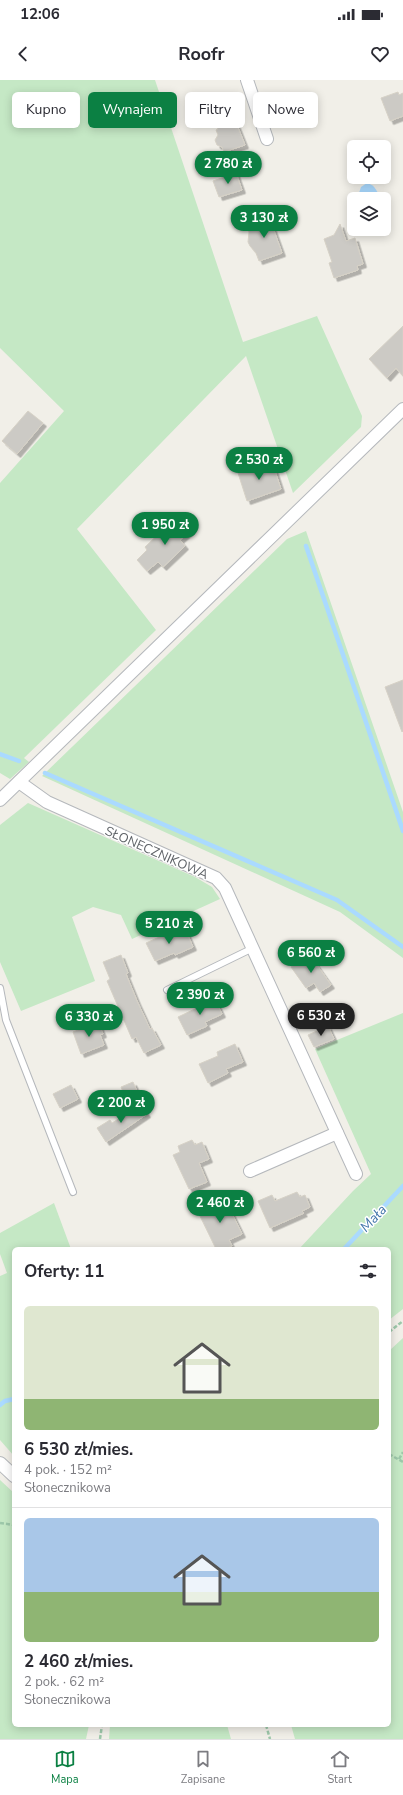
<!DOCTYPE html>
<html lang="pl">
<meta charset="utf-8">
<style>
body{margin:0;font-family:"Nunito Sans",sans-serif;background:#f7f7f7;color:#2b2b33;height:100vh;display:flex;flex-direction:column;font-size:15px;white-space:nowrap}
*{box-sizing:border-box;margin:0}
p{font-size:13px;color:#7c7c81}
.icon{flex:none;width:22px;height:22px;fill:none;stroke:currentColor;stroke-width:2;stroke-linecap:round;stroke-linejoin:round}
.map{position:relative;flex:1;overflow:hidden}
.side{position:absolute;left:12px;top:1167px;width:379px;height:480px;display:flex;flex-direction:column;background:#fff;border-radius:6px;box-shadow:0 2px 10px #0003}
.side>*{flex:none}
.guide{position:absolute;left:12px;top:12px;width:379px;height:36px;display:flex;gap:8px}
.controls{position:absolute;left:347px;top:60px;display:grid;gap:8px}
.controls a{display:grid;place-items:center;width:44px;height:44px;border-radius:6px;background:#fff;box-shadow:0 2px 10px #0003;font-size:20px}
.price{position:absolute;translate:-50% -34px;padding:0 9px;border-radius:14px;background:#0b8043;color:#fff;font-size:13px;line-height:26px;filter:drop-shadow(0 1px 2px #0008)}
.price::after{content:'';position:absolute;left:50%;top:24px;width:12px;height:9px;margin-left:-6px;background:inherit;clip-path:polygon(0 0,100% 0,50% 100%)}
.price.current{background:#222;color:#fff}
ul{padding:0;list-style:none}
li{display:grid;align-content:center;gap:8px;height:212px;padding:0 12px}
li+li{border-top:1px solid #e1e1e2}
li span{display:grid;place-items:center;height:124px;border-radius:6px;color:#555}
li>.icon{margin-inline-start:auto}
span .icon{width:72px;height:72px;fill:#fffc;stroke-width:1}
li b{font-size:17px}
h2{display:flex;justify-content:space-between;align-items:center;height:48px;padding:0 12px;font-size:17px}
.chip{padding:0 14px;border-radius:6px;background:#fff;box-shadow:0 2px 10px #0003;font-size:14px;line-height:36px}
.chip.current{background:#0b8043;color:#fff}
.status{display:flex;justify-content:space-between;align-items:center;height:28px;padding:0 20px;background:#fff;direction:ltr}
.status svg{height:11px;fill:currentColor}
header{display:flex;justify-content:space-between;align-items:center;height:52px;padding:0 12px;background:#fff;font-size:18px;font-weight:700}
.dock{display:flex;justify-content:space-around;align-items:center;height:56px;border-top:1px solid #e1e1e2;background:#fff;font-size:11px;color:#7c7c81}
.dock a{display:grid;justify-items:center;gap:2px}
.dock .current{color:#0b8043}
.map>svg:first-child{display:block}
</style>
<div class="status"><b>12:06</b><svg viewBox="0 0 49 12"><path d="M0 12V9h3v3zM5 12V6h3v6zM10 12V3h3v9zM15 12V0h3v12zM26 1h20v11H26zM47 4h2v5h-2z"/></svg></div>
<header><svg class="icon" aria-label="back" viewBox="0 0 24 24"><path d="M15 5l-7 7 7 7"/></svg>Roofr<svg class="icon" aria-label="heart" viewBox="0 0 24 24"><path d="M12 20l-8-8c-3-5 5-10 8-4 3-6 11-1 8 4z"/></svg></header>
<div class="map">
<svg width="403" height="1659" viewBox="0 0 403 1659">
<defs>
<filter id="shadow"><feDropShadow dx="3.5" dy="3.5" stdDeviation="0" flood-color="#0004"/></filter>
</defs>
<rect width="100%" height="100%" fill="#f1efe8"/>
<g fill="#c5e8c5">
<polygon points="0,0 155,0 243,262 317,236 362,336 361,347 293,413 246,276 77,449 156,550 24,678 29,682 10,699 0,693 0,403 64,331 0,268"/>
<polygon points="306,451 403,732 403,878 340,832 42,696 287,459"/>
<polygon points="28,723 195,797 212,807 220,819 132,859 121,835 93,827 72,837 95,901 21,931 0,882 0,745"/>
<polygon points="403,933 403,1229 389,1240 389,1169 299,1169 353,1111 371,1094 315,969"/>
<polygon points="54,1123 71,1169 14,1169 14,1376 0,1360 0,1196 7,1193 0,1174 0,1153"/>
<polygon points="403,1258 403,1659 295,1659 291,1645 389,1645 389,1271"/>
<polygon points="0,1400 14,1413 14,1645 89,1645 86,1659 0,1659"/>
<polygon points="110,1645 227,1645 231,1659 109,1659"/>
</g>
<path fill="#aadaff" d="M367 103C375 105 378 112 380 119H361L359 113 361 107Z"/>
<g fill="none" stroke-linecap="round" stroke-linejoin="round">
<g stroke="#aadaff" stroke-width="4.5">
<polyline points="306,466 403,751"/>
<polyline points="0,674 19,681"/>
<polyline points="45,693 337,820 403,867"/>
<polyline points="344,1169 403,1106"/>
<polyline points="0,1325 5,1321 14,1319"/>
</g>
</g>
<g fill="#cccac5" stroke="#d6d1c6" filter="url(#shadow)">
<polygon points="398,12 399,15 403,13 403,36 390,41 381,18"/>
<polygon points="293,13 299,33 280,39 273,20"/>
<polygon points="231,30 245,65 224,72 222,67 217,65 215,60 218,55 216,50 218,49 213,36"/>
<polygon points="236,93 242,110 219,117 213,101"/>
<polygon points="269,137 282,173 259,181 256,173 250,166 248,162 249,152 247,145"/>
<polygon points="340,144 346,161 355,158 363,184 357,186 358,190 334,198 329,183 332,182 324,159 334,155"/>
<polygon points="403,246 403,296 396,288 387,298 369,279"/>
<polygon points="28,331 43,343 17,374 2,361"/>
<polygon points="272,382 281,409 247,421 238,393"/>
<polygon points="180,439 191,450 180,460 185,466 163,487 158,482 147,491 137,480 147,470 145,467 167,446 169,449"/>
<polygon points="403,600 403,651 402,652 385,607"/>
<polygon points="186,851 193,867 175,875 174,873 155,881 146,863 166,854 168,858"/>
<polygon points="121,875 128,893 126,894 137,921 150,949 152,948 161,965 144,973 136,957 132,959 107,901 110,899 103,882"/>
<polygon points="310,875 331,905 320,912 314,903 306,908 291,887"/>
<polygon points="214,917 222,934 205,942 207,946 187,955 178,937 197,928 196,925"/>
<polygon points="98,942 103,954 100,955 104,965 81,974 73,952"/>
<polygon points="328,946 334,959 314,967 308,955"/>
<polygon points="235,964 243,982 226,989 228,993 208,1003 199,984 218,976 217,972"/>
<polygon points="133,1002 138,1013 126,1019 121,1007"/>
<polygon points="71,1005 78,1019 60,1028 53,1014"/>
<polygon points="141,1025 147,1034 106,1062 97,1048 110,1040 112,1043"/>
<polygon points="192,1060 195,1065 202,1062 209,1079 199,1083 207,1102 189,1109 173,1075 180,1072 178,1066"/>
<polygon points="297,1112 300,1117 305,1115 310,1127 302,1131 304,1133 270,1148 258,1121 272,1115 275,1121"/>
<polygon points="225,1119 242,1154 229,1160 232,1166 225,1169 216,1169 198,1132"/>
</g>
<g fill="none" stroke-linecap="round" stroke-linejoin="round">
<g stroke="#b5b8bc" stroke-width="8">
<g id="service">
<polyline points="0,908 6,940 73,1112"/>
<polyline points="167,910 253,868"/>
</g>
</g>
<g stroke="#b5b8bc" stroke-width="14">
<g id="minor">
<polyline points="247,0 267,59"/>
<polyline points="19,702 47,722 216,798 225,808 356,1094"/>
<polyline points="0,720 403,329"/>
<polyline points="250,1091 337,1053"/>
<polyline points="0,1383 14,1396"/>
</g>
</g>
<g stroke="#9cc7a9" stroke-width="2.5" stroke-dasharray="4 2" stroke-linecap="butt">
<polyline points="389,1252 403,1241"/>
<polyline points="389,1374 403,1382"/>
<polyline points="399,1379 403,1372"/>
<polyline points="0,1443 14,1445"/>
<polyline points="266,1645 270,1659"/>
<polyline points="100,1659 102,1645"/>
</g>
<use href="#service" stroke="#fff" stroke-width="6"/>
<use href="#minor" stroke="#fff" stroke-width="12"/>
</g>
<g text-anchor="middle" stroke-width="3" stroke-linejoin="round" paint-order="stroke">
<g font-size="13" fill="#5f6368" stroke="#fff">
<text transform="translate(157 772) rotate(24)" y="5">SŁONECZNIKOWA</text>
</g>
<g font-size="14" font-style="italic" fill="#4174aa" stroke="#fff">
<text transform="translate(373 1138) rotate(-47)" y="5">Mała</text>
</g>
</g>
</svg>
<div class="controls">
<a><svg class="icon" aria-label="locate" viewBox="0 0 24 24"><circle cx="12" cy="12" r="6"/><path d="M12 2v4M12 18v4M2 12h4M18 12h4"/></svg></a>
<a><svg class="icon" aria-label="layers" viewBox="0 0 24 24"><path d="M12 4l9 5-9 5-9-5zM3 14l9 5 9-5"/></svg></a>
</div>
<b class="price" style="left:228px;top:105px">2 780 zł</b>
<b class="price" style="left:264px;top:159px">3 130 zł</b>
<b class="price" style="left:259px;top:401px">2 530 zł</b>
<b class="price" style="left:165px;top:466px">1 950 zł</b>
<b class="price" style="left:169px;top:865px">5 210 zł</b>
<b class="price" style="left:311px;top:894px">6 560 zł</b>
<b class="price" style="left:200px;top:936px">2 390 zł</b>
<b class="price current" style="left:321px;top:957px">6 530 zł</b>
<b class="price" style="left:89px;top:958px">6 330 zł</b>
<b class="price" style="left:121px;top:1044px">2 200 zł</b>
<b class="price" style="left:220px;top:1144px">2 460 zł</b>
<div class="guide">
<a class="chip">Kupno</a>
<a class="chip current">Wynajem</a>
<a class="chip">Filtry</a>
<a class="chip">Nowe</a>
</div>
<section class="side">
<h2>Oferty: 11<svg class="icon" aria-label="filters" viewBox="0 0 24 24"><path d="M4 7h16M4 17h16"/><circle cx="9" cy="7" r="2"/><circle cx="15" cy="17" r="2"/></svg></h2>
<ul>
<li><span style="background:linear-gradient(#dfe7d0 75%,#8fb573 0)"><svg class="icon" aria-label="home" viewBox="0 0 24 24"><path d="M3 11l9-7 9 7M6 9v11h12V9"/></svg></span><div><b>6 530 zł/mies.</b><p>4 pok. · 152 m²</p><p>Słonecznikowa</p></div></li>
<li><span style="background:linear-gradient(#a9c7e8 60%,#8fb573 0)"><svg class="icon" aria-label="home" viewBox="0 0 24 24"><path d="M3 11l9-7 9 7M6 9v11h12V9"/></svg></span><div><b>2 460 zł/mies.</b><p>2 pok. · 62 m²</p><p>Słonecznikowa</p></div></li>
</ul>
</section>
</div>
<nav class="dock">
<a class="current"><svg class="icon" aria-label="map" viewBox="0 0 24 24"><path d="M3 6l6-2 6 2 6-2v14l-6 2-6-2-6 2zM9 4v14M15 6v14"/></svg>Mapa</a>
<a><svg class="icon" aria-label="saved" viewBox="0 0 24 24"><path d="M7 4h10v16l-5-4-5 4z"/></svg>Zapisane</a>
<a><svg class="icon" aria-label="home" viewBox="0 0 24 24"><path d="M3 11l9-7 9 7M6 9v11h12V9"/></svg>Start</a>
</nav>
